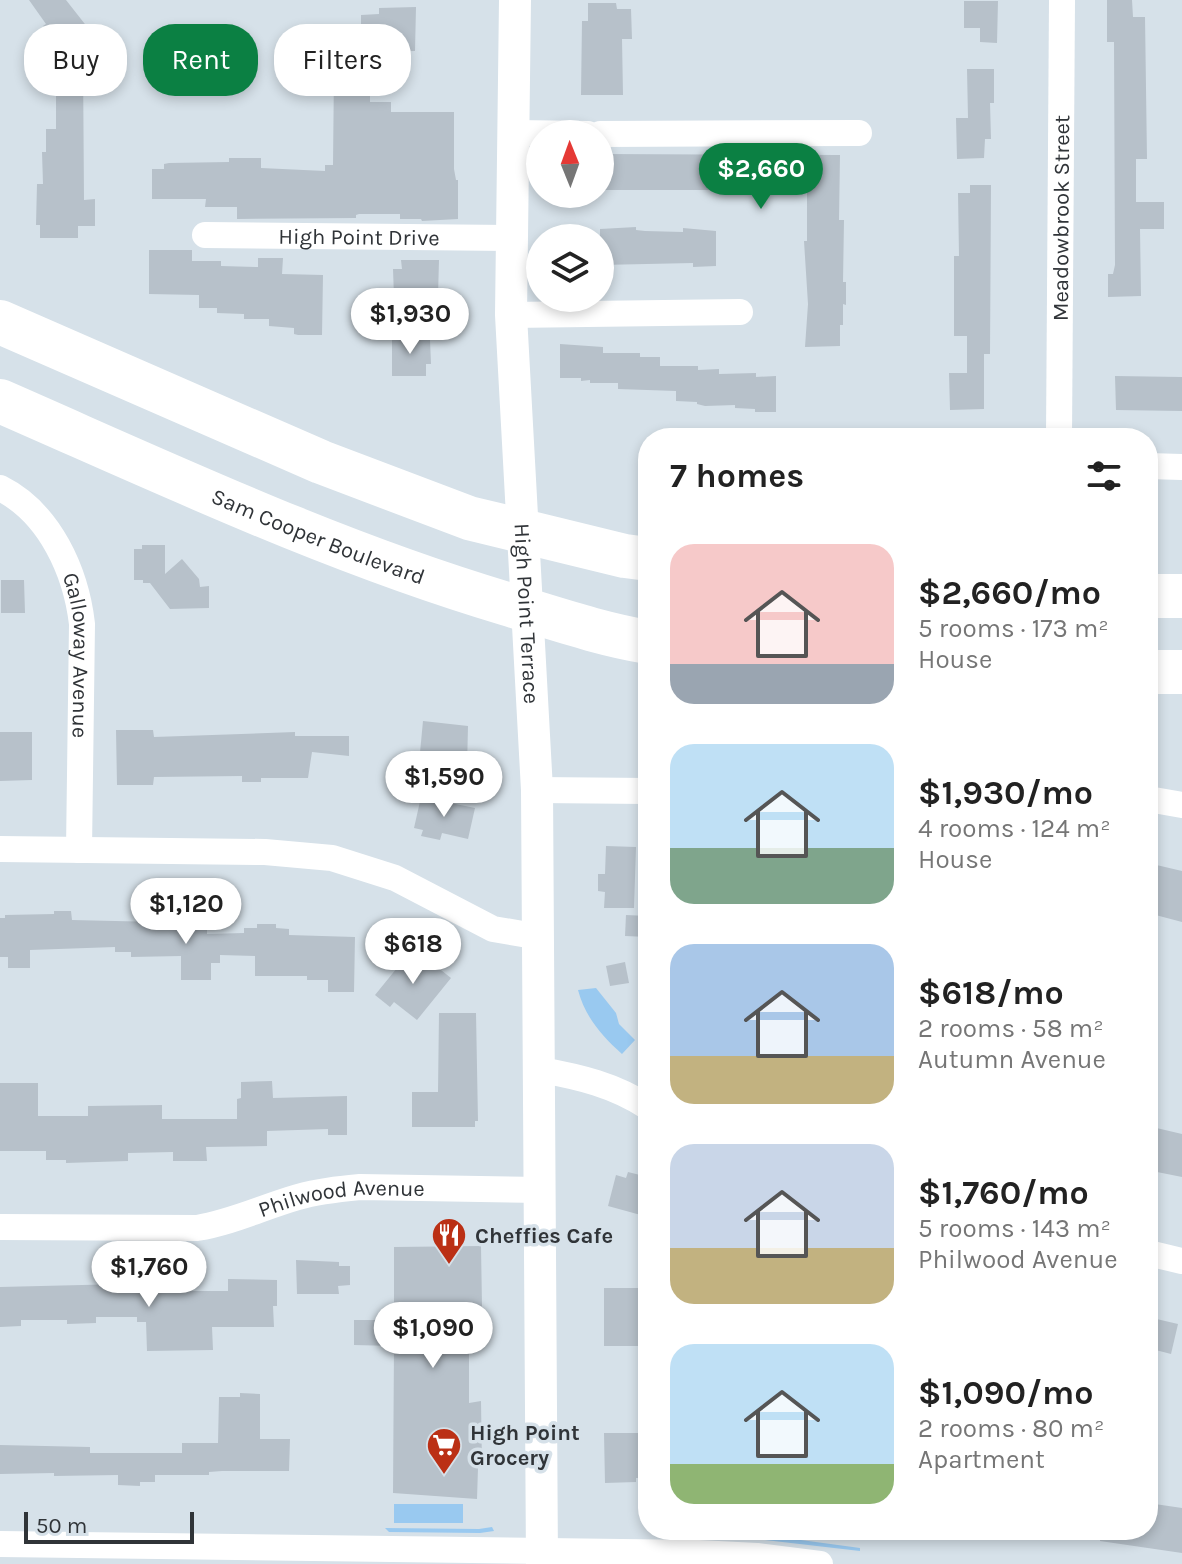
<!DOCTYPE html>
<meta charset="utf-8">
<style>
body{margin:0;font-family:Karla,sans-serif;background:#f6f6f6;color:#222;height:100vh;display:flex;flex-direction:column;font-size:30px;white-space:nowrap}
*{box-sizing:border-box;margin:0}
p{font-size:26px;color:#767676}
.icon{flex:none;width:44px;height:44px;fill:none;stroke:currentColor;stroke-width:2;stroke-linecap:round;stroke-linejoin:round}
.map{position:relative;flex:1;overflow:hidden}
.panel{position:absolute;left:638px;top:428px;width:520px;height:1112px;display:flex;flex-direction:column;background:#fff;border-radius:32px;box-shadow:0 4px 12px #0003}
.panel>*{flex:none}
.top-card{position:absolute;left:24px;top:24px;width:494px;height:72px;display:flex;gap:16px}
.needle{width:52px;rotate:359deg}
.buttons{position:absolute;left:526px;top:120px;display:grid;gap:16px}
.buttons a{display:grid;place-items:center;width:88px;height:88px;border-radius:50%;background:#fff;box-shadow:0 4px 12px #0003;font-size:40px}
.scale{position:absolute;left:24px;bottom:20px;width:170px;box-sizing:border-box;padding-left:8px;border:4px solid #303438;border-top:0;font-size:22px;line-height:28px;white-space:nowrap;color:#303438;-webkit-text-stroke:6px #d6e1e9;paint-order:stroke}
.price{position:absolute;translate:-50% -68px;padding:0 18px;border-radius:28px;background:#fff;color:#222;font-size:26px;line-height:52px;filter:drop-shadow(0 2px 4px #0008)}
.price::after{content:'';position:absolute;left:50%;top:48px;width:24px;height:18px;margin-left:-12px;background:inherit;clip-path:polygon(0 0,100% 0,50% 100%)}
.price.current{background:#0b8043;color:#fff}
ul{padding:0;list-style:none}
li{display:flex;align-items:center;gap:24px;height:200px;padding:0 32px}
li span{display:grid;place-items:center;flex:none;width:224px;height:160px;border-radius:24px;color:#555}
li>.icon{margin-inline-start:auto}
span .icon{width:96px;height:96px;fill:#fffc;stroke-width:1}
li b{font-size:34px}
h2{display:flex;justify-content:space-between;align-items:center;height:96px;padding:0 32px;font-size:34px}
.pill{padding:0 28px;border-radius:32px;background:#fff;box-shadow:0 4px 12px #0003;font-size:28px;line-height:72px}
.pill.current{background:#0b8043;color:#fff}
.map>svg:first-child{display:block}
</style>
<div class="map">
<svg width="1182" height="1564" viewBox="0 0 1182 1564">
<rect width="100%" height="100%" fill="#d6e1e9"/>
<g fill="#99c9f0">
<path d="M596 988 616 1013 619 1024 635 1040 622 1054C602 1036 585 1017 578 990Z"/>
<rect x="394" y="1504" width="69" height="19"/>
<polygon points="492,1527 494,1531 480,1533 389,1532 385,1528 479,1529"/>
<polygon points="764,1535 860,1548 860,1551 765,1540"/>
</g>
<g fill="#b7c1ca">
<polygon points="29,0 66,0 88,28 60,49 43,26 46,24"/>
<polygon points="1107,0 1132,0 1133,17 1145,17 1147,159 1136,159 1136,202 1164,202 1164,229 1140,229 1141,296 1108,297 1108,274 1113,274 1115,265 1114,42 1107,42"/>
<polygon points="964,1 998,1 997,43 980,42 980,28 964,28"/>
<polygon points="588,3 616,3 617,9 631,9 632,39 622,39 623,95 581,95 582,21 588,21"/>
<polygon points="416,7 415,51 370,52 370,102 391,102 391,112 454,112 454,169 456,180 458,180 458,219 422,221 421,219 400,219 400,214 359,214 356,215 356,218 237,219 237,207 205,207 206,199 152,199 152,169 164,169 164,164 169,163 229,162 229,158 261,158 261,168 325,171 325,165 333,165 334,70 349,70 349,49 361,49 361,15 379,14 379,8"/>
<polygon points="51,61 83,61 84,200 95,199 95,226 78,226 78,238 40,238 40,225 36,225 37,184 43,184 42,152 46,152 46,129 56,129 56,79 51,79"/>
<polygon points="967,69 994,69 994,103 990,103 991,139 985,139 984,158 957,159 956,118 968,118"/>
<polygon points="600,154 840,155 839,220 844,220 843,282 846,282 846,305 843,304 843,325 840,325 840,346 805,347 808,304 804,241 807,241 807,190 600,190"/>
<polygon points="970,185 991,185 990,354 984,354 984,409 950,410 949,373 967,373 967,336 954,336 954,256 959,256 958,193 970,193"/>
<polygon points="636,227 636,230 645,231 683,232 683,228 716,231 716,266 693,267 693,263 600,265 600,229"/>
<polygon points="149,250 192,250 192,261 221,261 221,266 258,267 258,258 283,258 282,274 323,275 322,335 298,335 294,334 294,328 269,326 269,319 244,319 244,314 217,313 217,308 199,308 199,295 149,294"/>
<polygon points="401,260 439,260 438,296 394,297 393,269 402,269"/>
<polygon points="392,334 412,334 412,338 417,338 417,340 430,340 431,364 426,364 426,376 392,376"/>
<polygon points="560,344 603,347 603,353 640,353 640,357 660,357 660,366 698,366 698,370 719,369 719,374 756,373 756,377 776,376 776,412 755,412 755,409 735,408 735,405 705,406 697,404 697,402 676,401 676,391 618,389 618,383 590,383 590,380 581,381 581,378 560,378"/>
<polygon points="1115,376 1182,377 1182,411 1116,410"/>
<polygon points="142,545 165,545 165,574 182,559 199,579 200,587 209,586 209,608 170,609 150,583 143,583 143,580 134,580 134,549 142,549"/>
<polygon points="1,580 24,580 25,613 1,613"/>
<polygon points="423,721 468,726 467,768 419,763"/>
<polygon points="116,730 153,730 154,737 295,732 295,736 349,736 349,756 312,752 308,778 261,778 261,782 242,782 242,776 154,777 153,785 117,785"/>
<polygon points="0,732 32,732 32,780 0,781"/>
<polygon points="421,797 475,808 468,839 442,833 440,840 421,836 423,830 414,828"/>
<polygon points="606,846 636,847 634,908 604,908 605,892 598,891 598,874 605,874"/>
<polygon points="1148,863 1182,871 1182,922 1148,913"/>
<polygon points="54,911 71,911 72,920 201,923 201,929 207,929 207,934 244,933 244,928 257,928 257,924 276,924 276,928 289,929 289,935 355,937 354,992 328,992 328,980 307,980 307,976 255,976 255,956 220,955 220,963 211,963 211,980 181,980 181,956 131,957 131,952 115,952 115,947 30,950 30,968 8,968 8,957 0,957 0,918 5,918 5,915 54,914"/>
<polygon points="626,915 648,916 648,937 625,936"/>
<polygon points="410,952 424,963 427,959 451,978 417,1020 394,1002 390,1007 375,995"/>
<polygon points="625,962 629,983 610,986 606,966"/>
<polygon points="439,1013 476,1013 478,1121 475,1121 475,1127 412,1127 412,1092 438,1092"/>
<polygon points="272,1081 273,1098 347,1096 347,1135 328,1135 328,1129 267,1131 267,1146 206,1147 207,1161 173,1161 173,1152 128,1153 128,1161 66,1163 66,1160 46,1160 46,1151 0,1151 0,1083 38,1083 38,1116 88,1116 88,1106 162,1105 162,1119 237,1119 237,1099 241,1098 241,1082"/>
<polygon points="1148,1126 1182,1134 1182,1177 1157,1172 1158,1169 1148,1166"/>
<polygon points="628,1172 648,1177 648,1217 608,1206 616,1175 626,1178"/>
<polygon points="481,1246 482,1306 476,1310 476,1336 469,1337 469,1403 481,1401 482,1468 478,1468 477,1499 393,1493 394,1346 354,1345 354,1320 394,1320 394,1247"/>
<polygon points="296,1260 339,1262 339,1266 350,1266 350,1285 338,1286 339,1294 297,1294"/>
<polygon points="228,1279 277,1280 277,1306 273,1306 274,1327 212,1327 213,1350 147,1351 146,1322 137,1322 137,1317 96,1317 96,1323 67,1324 67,1320 21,1320 21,1326 0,1327 0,1287 123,1284 123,1288 167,1288 167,1285 188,1284 188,1291 228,1291"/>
<rect x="604" y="1288" width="44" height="58"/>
<polygon points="1148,1317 1178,1324 1171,1354 1148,1348"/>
<polygon points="240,1393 260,1394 260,1439 290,1439 289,1471 222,1471 209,1472 209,1475 155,1475 155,1482 140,1482 140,1486 118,1485 118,1475 54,1476 54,1473 0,1474 0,1445 90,1447 90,1453 182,1453 182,1443 218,1443 219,1397 240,1397"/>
<polygon points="604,1433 648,1433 648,1478 636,1478 636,1482 605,1483"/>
<polygon points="1148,1503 1182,1508 1182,1553 1100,1541 1101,1530 1148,1530"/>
</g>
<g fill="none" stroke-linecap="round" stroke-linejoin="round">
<g stroke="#fff" stroke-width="26">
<polyline points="515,133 588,134"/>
<polyline points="600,134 859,133"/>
<path id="s1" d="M205 235 512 238"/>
<polyline points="511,315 740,312"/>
<path id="s2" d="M1059 438 1062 0"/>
<polyline points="1148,466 1182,467"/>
<path id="s3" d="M0 488C50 513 76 572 82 624L79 850"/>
<polyline points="537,790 648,791"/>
<polyline points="1148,799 1182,805"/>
<polyline points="0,849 265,852 332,858 395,878 493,929 540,937"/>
<path d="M541 1070C580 1077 614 1085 648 1107"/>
<path id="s4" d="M0 1227 197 1228C233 1222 263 1207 298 1197 318 1191 339 1189 360 1187L541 1190"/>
<polyline points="1148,1253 1182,1261"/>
<polyline points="0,1544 698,1553 757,1556 820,1564"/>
</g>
<path stroke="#fff" stroke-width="32" id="s5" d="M515 0 511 315 537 790 542 1564"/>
<g stroke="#fff" stroke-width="44">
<polyline points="0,322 321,462 469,518 625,556 648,559"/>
<path id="s6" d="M0 401C167 474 332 552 507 604 554 618 600 634 648 642"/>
<polyline points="1148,596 1182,596"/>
<polyline points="1148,672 1182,672"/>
</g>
</g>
<defs>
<g id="restaurant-pin" transform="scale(1.8)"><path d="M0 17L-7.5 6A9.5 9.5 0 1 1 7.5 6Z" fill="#bb3015" stroke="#d6e1e9"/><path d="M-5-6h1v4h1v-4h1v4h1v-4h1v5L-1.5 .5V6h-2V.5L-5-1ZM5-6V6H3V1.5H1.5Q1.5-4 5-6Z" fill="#fff"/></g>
<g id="supermarket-pin" transform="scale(1.8)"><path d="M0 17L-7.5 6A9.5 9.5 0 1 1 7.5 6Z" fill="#bb3015" stroke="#d6e1e9"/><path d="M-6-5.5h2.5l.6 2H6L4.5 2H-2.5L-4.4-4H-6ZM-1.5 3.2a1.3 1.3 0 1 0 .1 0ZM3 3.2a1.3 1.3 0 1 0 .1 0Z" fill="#fff"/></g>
</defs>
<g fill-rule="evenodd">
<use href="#restaurant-pin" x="449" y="1235"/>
<use href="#supermarket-pin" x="444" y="1445"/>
</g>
<g text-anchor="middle" stroke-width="7" stroke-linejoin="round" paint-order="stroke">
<g font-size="22" fill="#303438" stroke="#d6e1e9">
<text dy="8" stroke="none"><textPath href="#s2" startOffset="220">Meadowbrook Street</textPath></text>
<text dy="8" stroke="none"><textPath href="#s1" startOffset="154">High Point Drive</textPath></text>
<text dy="8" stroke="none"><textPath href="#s6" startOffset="346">Sam Cooper Boulevard</textPath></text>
<text dy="8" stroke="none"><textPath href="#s5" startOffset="614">High Point Terrace</textPath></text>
<text dy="8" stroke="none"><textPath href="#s3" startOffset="196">Galloway Avenue</textPath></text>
<text dy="8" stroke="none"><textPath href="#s4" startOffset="346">Philwood Avenue</textPath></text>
</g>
<g font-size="22" font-weight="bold" fill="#303438" stroke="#d6e1e9" text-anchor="start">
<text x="475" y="1243">Cheffies Cafe</text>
<text x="470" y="1440">High Point<tspan x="470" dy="25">Grocery</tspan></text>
</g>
</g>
</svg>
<div class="buttons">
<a><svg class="needle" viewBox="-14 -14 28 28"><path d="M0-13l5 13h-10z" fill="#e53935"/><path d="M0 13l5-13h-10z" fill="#767676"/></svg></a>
<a><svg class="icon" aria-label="layers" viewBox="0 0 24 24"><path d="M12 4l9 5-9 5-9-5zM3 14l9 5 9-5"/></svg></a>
</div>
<div class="scale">50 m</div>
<b class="price current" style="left:761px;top:211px">$2,660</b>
<b class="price" style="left:410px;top:356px">$1,930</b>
<b class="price" style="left:444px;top:819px">$1,590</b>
<b class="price" style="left:186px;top:946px">$1,120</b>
<b class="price" style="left:413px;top:986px">$618</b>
<b class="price" style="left:149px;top:1309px">$1,760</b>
<b class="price" style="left:433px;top:1370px">$1,090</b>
<div class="top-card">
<a class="pill">Buy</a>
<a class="pill current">Rent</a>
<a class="pill">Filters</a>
</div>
<section class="panel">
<h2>7 homes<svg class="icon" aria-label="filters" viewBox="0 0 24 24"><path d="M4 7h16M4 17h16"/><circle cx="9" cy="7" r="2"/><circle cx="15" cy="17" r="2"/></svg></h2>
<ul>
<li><span style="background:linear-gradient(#f6c9c9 75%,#9aa5b1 0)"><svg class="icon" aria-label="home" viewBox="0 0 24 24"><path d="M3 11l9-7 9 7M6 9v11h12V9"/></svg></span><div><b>$2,660/mo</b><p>5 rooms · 173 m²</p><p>House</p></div></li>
<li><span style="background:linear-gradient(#bfe0f5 65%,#7fa58c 0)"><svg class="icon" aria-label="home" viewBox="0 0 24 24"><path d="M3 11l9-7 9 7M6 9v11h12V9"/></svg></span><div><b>$1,930/mo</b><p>4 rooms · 124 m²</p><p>House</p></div></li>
<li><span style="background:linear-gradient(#a9c7e8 70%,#c2b280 0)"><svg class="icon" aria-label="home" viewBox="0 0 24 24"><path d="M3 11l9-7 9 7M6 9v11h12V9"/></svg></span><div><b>$618/mo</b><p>2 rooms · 58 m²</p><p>Autumn Avenue</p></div></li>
<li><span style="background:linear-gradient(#c9d6e8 65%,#c2b280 0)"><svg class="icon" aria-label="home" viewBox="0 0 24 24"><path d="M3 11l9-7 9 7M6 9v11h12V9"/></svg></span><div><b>$1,760/mo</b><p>5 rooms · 143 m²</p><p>Philwood Avenue</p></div></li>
<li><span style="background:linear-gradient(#bfe0f5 75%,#8fb573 0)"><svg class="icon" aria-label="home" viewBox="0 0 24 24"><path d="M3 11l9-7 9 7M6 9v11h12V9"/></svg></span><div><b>$1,090/mo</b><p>2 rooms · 80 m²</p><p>Apartment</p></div></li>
</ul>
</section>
</div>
